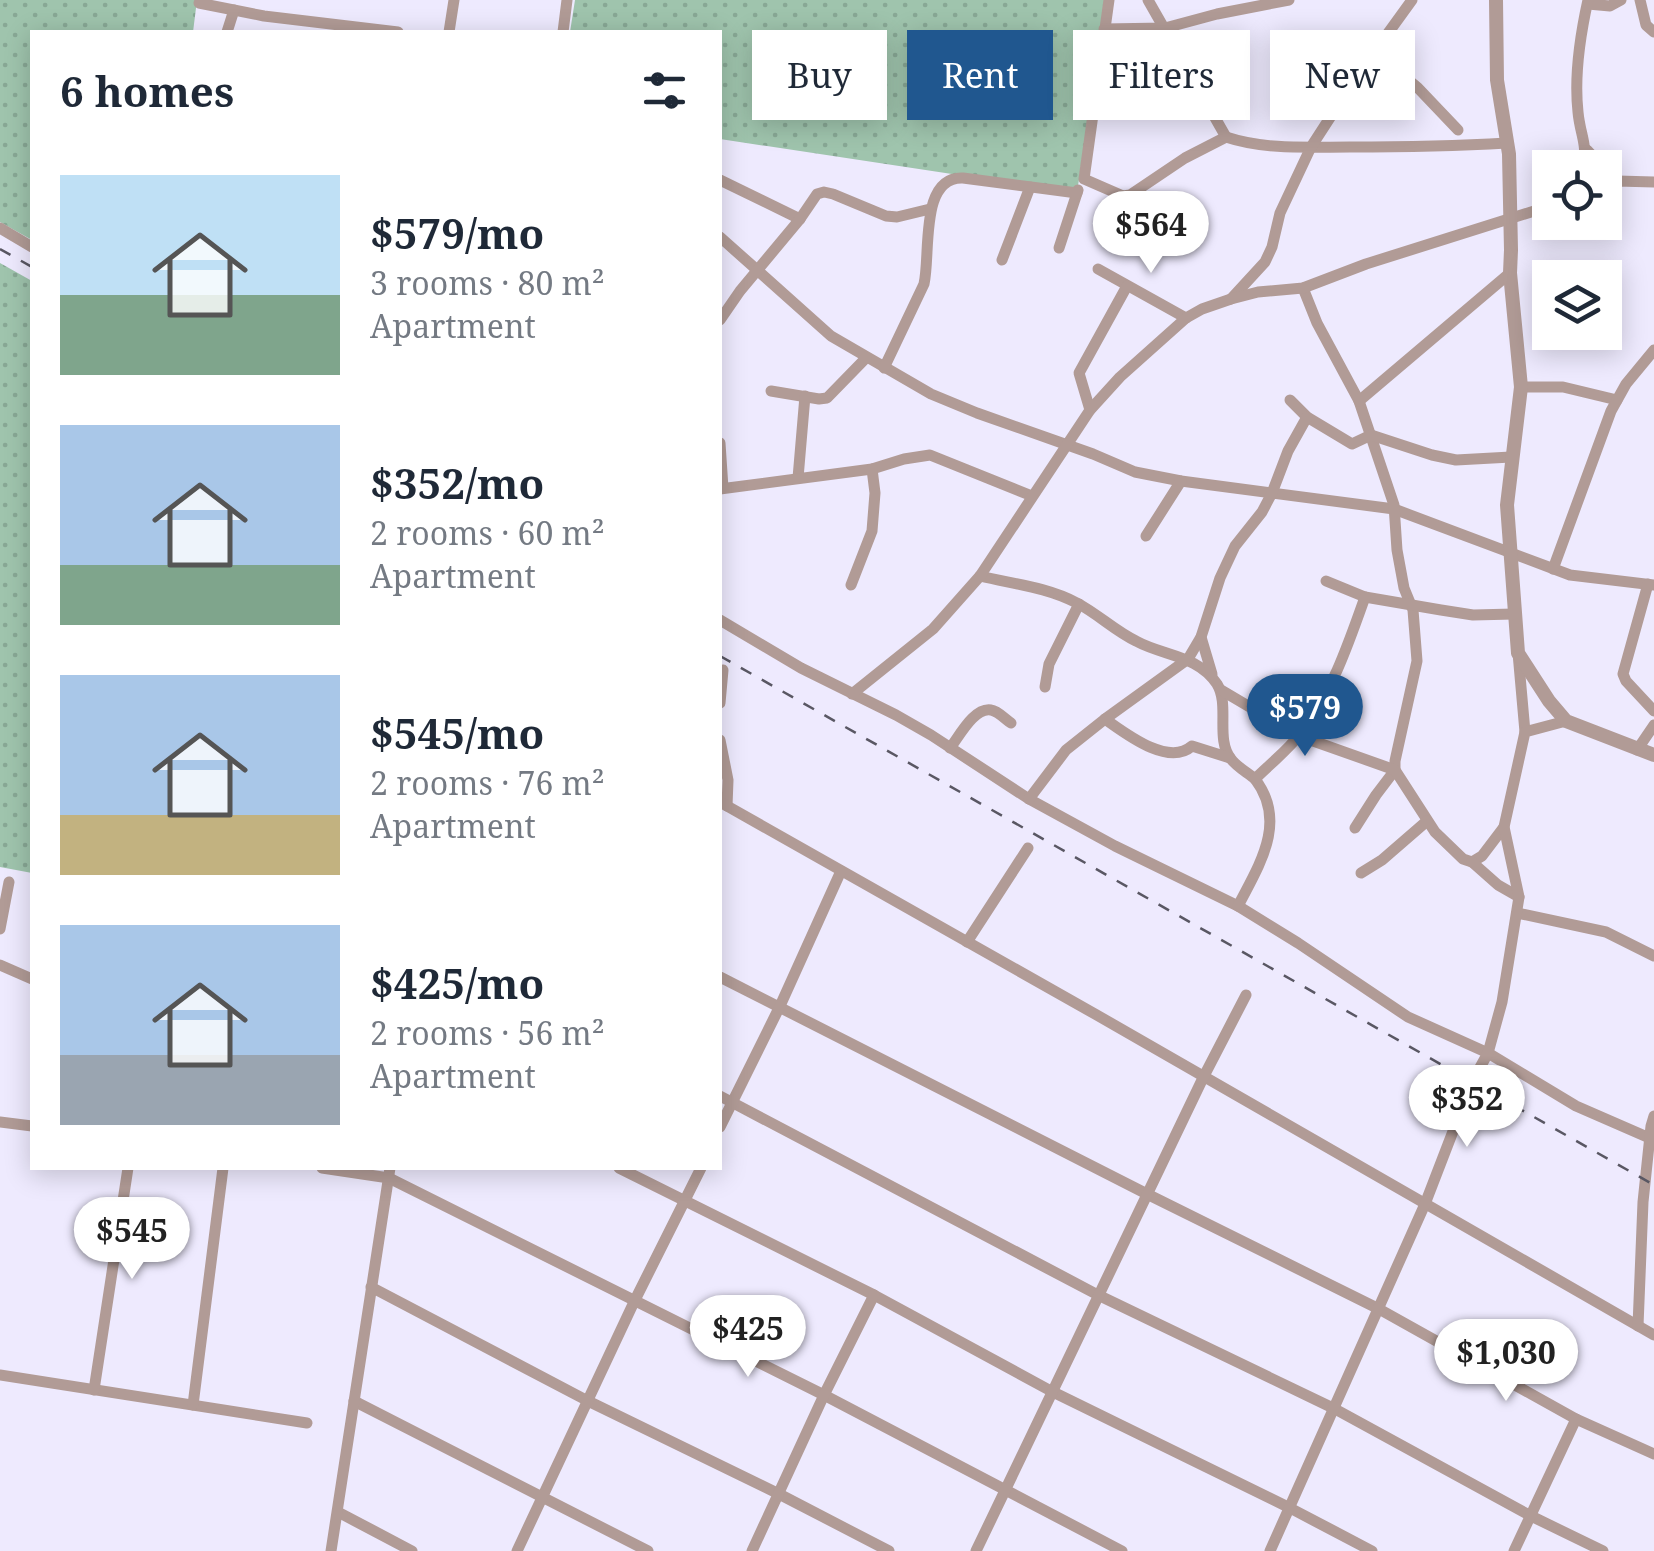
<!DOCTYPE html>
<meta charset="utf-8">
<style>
body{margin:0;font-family:"Noto Serif",serif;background:#f6f6f7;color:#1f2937;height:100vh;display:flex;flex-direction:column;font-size:38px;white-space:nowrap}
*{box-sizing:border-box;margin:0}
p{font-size:32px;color:#747a83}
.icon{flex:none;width:55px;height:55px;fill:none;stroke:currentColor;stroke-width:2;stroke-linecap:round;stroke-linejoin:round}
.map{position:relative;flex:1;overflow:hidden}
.details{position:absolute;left:30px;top:30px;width:692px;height:1140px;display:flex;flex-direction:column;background:#fff;border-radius:0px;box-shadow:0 5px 25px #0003}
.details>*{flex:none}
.top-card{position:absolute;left:752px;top:30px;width:750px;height:90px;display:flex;gap:20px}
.tools{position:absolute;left:1532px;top:150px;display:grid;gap:20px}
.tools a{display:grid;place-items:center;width:90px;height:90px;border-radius:0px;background:#fff;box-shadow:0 5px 25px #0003;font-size:50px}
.price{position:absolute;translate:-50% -85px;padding:0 22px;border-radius:35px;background:#fff;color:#222;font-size:32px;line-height:65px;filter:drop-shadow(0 2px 5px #0008)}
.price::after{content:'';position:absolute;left:50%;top:60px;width:30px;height:22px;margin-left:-15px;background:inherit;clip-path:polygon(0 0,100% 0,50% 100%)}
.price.current{background:#20578f;color:#fff}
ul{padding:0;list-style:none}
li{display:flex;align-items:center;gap:30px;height:250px;padding:0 30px}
li span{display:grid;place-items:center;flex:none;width:280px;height:200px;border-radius:0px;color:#555}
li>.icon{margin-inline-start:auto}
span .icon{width:120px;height:120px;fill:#fffc;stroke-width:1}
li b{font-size:42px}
h2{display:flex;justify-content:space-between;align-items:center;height:120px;padding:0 30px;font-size:42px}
.pill{padding:0 35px;border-radius:0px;background:#fff;box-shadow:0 5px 25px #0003;font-size:35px;line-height:90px}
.pill.current{background:#20578f;color:#fff}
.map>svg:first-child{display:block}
</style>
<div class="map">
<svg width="1654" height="1551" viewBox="0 0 1654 1551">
<defs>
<pattern id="grass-dots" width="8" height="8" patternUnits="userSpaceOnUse" patternTransform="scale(2.5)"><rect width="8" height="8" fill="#9fc4ad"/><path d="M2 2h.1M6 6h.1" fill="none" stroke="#88a895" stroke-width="1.8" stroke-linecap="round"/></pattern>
</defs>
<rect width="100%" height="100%" fill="#eeeafe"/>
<g fill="url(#grass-dots)">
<polygon points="0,0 197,0 193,32 32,32 32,240 0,222"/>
<polygon points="575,0 1105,0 1077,193 720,139 720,32 570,32"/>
<polygon points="0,263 32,281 32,873 0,867"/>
</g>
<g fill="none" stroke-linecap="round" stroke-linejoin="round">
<g stroke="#b19b96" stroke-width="11">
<path d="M1109 0 1084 179 1123 196 1130 195 1185 158 1226 137C1265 150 1309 147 1350 147 1403 147 1455 146 1507 143"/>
<polyline points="1148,0 1226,137"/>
<polyline points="1640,0 1646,25 1654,32"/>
<polyline points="199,3 264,16 398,32"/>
<polyline points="1588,4 1610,6 1621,0"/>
<polyline points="1104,29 1165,28 1217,14 1289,0"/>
<polyline points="227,32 234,10"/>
<polyline points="449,32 454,0"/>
<polyline points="563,32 567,0"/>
<polyline points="1375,52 1418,88 1458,130"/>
<polyline points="1587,150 1604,168"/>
<path d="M1583 168C1588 143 1580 135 1578 112 1574 76 1580 36 1588 0"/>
<polyline points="720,180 800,219"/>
<polyline points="1605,184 1617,181 1654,182"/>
<polyline points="0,228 32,247"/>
<polyline points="720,237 831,336 931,394 977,413 1093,454 1135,472 1181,481 1394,509 1570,575 1654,585"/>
<polyline points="1059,248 1078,190"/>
<polyline points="1002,260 1030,187"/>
<polyline points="1098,269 1186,318"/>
<polyline points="1303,288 1317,323 1359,401 1394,505 1397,550 1404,588 1413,610 1417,661 1395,761 1395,770 1376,795 1355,828"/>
<polyline points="1231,299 1265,262 1272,247 1280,213 1311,147 1357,76 1412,0"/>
<polyline points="720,320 740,291 800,219 817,194 824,192 833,194 886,216 897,217 930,209"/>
<path d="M884 368 924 284C931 254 919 176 963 178L1077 193"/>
<polyline points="1521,387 1563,387 1617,400"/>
<polyline points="771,391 819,399 827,398 866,358"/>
<polyline points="1290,400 1307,417 1352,444 1371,435 1432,455 1456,460 1511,457"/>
<polyline points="1359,401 1510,273"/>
<polyline points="1090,410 1079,373 1127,286"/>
<polyline points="720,443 723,488"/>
<polyline points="798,478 805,396"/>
<polyline points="720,489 872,469 904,459 930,455 1032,496"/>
<polyline points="1146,536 1181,481"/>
<polyline points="1553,569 1611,411 1626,384 1654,350"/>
<path d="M980 576C1013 584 1047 587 1077 603 1098 614 1115 631 1136 641 1163 656 1198 655 1217 684 1230 705 1215 739 1231 759 1237 767 1248 773 1255 779"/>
<polyline points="1326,581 1365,597 1441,610 1473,615 1514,614"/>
<polyline points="1648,584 1623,674 1626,681 1654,711"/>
<polyline points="851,585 872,531 875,493 872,469"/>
<polyline points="720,620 801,668 896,715 931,735 1029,799 1115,846 1238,906 1298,943 1408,1017 1488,1053 1576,1106 1654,1140"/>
<polyline points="1201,637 1212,674"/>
<polyline points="1518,653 1525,732"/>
<polyline points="1045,687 1049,664 1079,604"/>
<polyline points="1221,690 1299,736 1395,770 1435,832 1463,859 1472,862 1482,856 1504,827"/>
<polyline points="852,694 933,629 980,576 1090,410 1120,377 1186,318 1202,309 1231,299 1258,292 1303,288 1366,264 1550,206"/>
<polyline points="720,703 723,670"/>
<path d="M1105 719C1125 733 1168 767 1192 746L1230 758"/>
<polyline points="720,740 728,780 727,806"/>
<path d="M950 748C959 737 974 707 991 710 998 711 1005 719 1011 723"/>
<polyline points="1637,750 1654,725"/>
<polyline points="1029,799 1066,750 1105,719 1188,659 1201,637 1220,578 1235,546 1262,512 1272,493 1288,451 1307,417"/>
<polyline points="720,802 1095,1014 1654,1335"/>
<polyline points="1472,862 1498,885 1519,897"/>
<polyline points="1361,873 1382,860 1427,821"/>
<path d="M1238 906C1259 865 1288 822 1255 779 1270 764 1288 750 1301 733 1332 692 1348 645 1365 597"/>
<polyline points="1517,913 1606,932 1654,956"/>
<polyline points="0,929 9,882"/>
<polyline points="967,942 1028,848"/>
<polyline points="0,965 32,979"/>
<polyline points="720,977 1147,1194 1379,1309 1576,1419 1654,1454"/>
<polyline points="720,1096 1098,1295 1335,1409 1531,1516 1603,1551"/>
<polyline points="0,1122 32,1126"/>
<polyline points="720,1127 780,1006 841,871"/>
<polyline points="322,1168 389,1178 824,1395 1122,1551"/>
<polyline points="619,1168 874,1295 1051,1391 1290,1508 1372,1551"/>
<polyline points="371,1287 588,1401 779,1494 889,1551"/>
<polyline points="1638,1326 1643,1202 1651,1126 1654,1116"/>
<polyline points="0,1375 307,1423"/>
<polyline points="94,1390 128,1168"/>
<polyline points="354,1401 648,1551"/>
<polyline points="193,1405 223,1168"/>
<polyline points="338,1512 412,1551"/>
<polyline points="331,1551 390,1168"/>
<polyline points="517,1551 634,1302 701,1168"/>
<polyline points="752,1551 824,1395 874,1295"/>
<polyline points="976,1551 1203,1078 1246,995"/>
<polyline points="1270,1551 1425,1204 1472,1082 1488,1053 1502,1002 1519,897 1504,827 1525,732 1566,721"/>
<polyline points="1514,1551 1576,1419"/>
</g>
<polyline stroke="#b19b96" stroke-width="14" points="1496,0 1497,80 1509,154 1511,250 1510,273 1521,387 1507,505 1518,653 1549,701 1566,721 1654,755"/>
<g stroke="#595763" stroke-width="2.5" stroke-dasharray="12 12" stroke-linecap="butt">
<polyline points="0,249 32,267"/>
<polyline points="720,656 1654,1185"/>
</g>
</g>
</svg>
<div class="tools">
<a><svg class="icon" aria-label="locate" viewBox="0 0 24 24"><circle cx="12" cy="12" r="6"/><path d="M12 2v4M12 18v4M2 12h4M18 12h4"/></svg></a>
<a><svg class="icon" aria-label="layers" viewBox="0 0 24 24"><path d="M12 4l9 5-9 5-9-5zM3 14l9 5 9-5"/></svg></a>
</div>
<b class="price" style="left:1151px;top:276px">$564</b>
<b class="price current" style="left:1305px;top:759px">$579</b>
<b class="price" style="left:1467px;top:1150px">$352</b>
<b class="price" style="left:132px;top:1282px">$545</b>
<b class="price" style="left:748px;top:1380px">$425</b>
<b class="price" style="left:1506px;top:1404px">$1,030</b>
<div class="top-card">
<a class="pill">Buy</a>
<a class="pill current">Rent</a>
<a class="pill">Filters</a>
<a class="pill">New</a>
</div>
<section class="details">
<h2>6 homes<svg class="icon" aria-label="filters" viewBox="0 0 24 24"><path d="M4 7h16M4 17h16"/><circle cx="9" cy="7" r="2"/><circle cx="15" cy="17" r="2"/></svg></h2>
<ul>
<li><span style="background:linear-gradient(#bfe0f5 60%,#7fa58c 0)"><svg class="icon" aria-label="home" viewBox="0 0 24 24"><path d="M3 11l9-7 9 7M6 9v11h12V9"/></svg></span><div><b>$579/mo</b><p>3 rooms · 80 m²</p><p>Apartment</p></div></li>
<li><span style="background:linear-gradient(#a9c7e8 70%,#7fa58c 0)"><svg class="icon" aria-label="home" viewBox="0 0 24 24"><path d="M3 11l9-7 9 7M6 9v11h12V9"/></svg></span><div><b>$352/mo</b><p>2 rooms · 60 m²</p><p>Apartment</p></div></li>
<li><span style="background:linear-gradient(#a9c7e8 70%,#c2b280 0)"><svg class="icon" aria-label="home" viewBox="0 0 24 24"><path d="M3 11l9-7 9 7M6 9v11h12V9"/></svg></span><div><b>$545/mo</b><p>2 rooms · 76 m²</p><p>Apartment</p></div></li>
<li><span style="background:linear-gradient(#a9c7e8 65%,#9aa5b1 0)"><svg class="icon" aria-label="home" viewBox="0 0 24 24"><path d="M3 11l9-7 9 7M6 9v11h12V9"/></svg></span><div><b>$425/mo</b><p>2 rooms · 56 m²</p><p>Apartment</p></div></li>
</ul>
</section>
</div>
